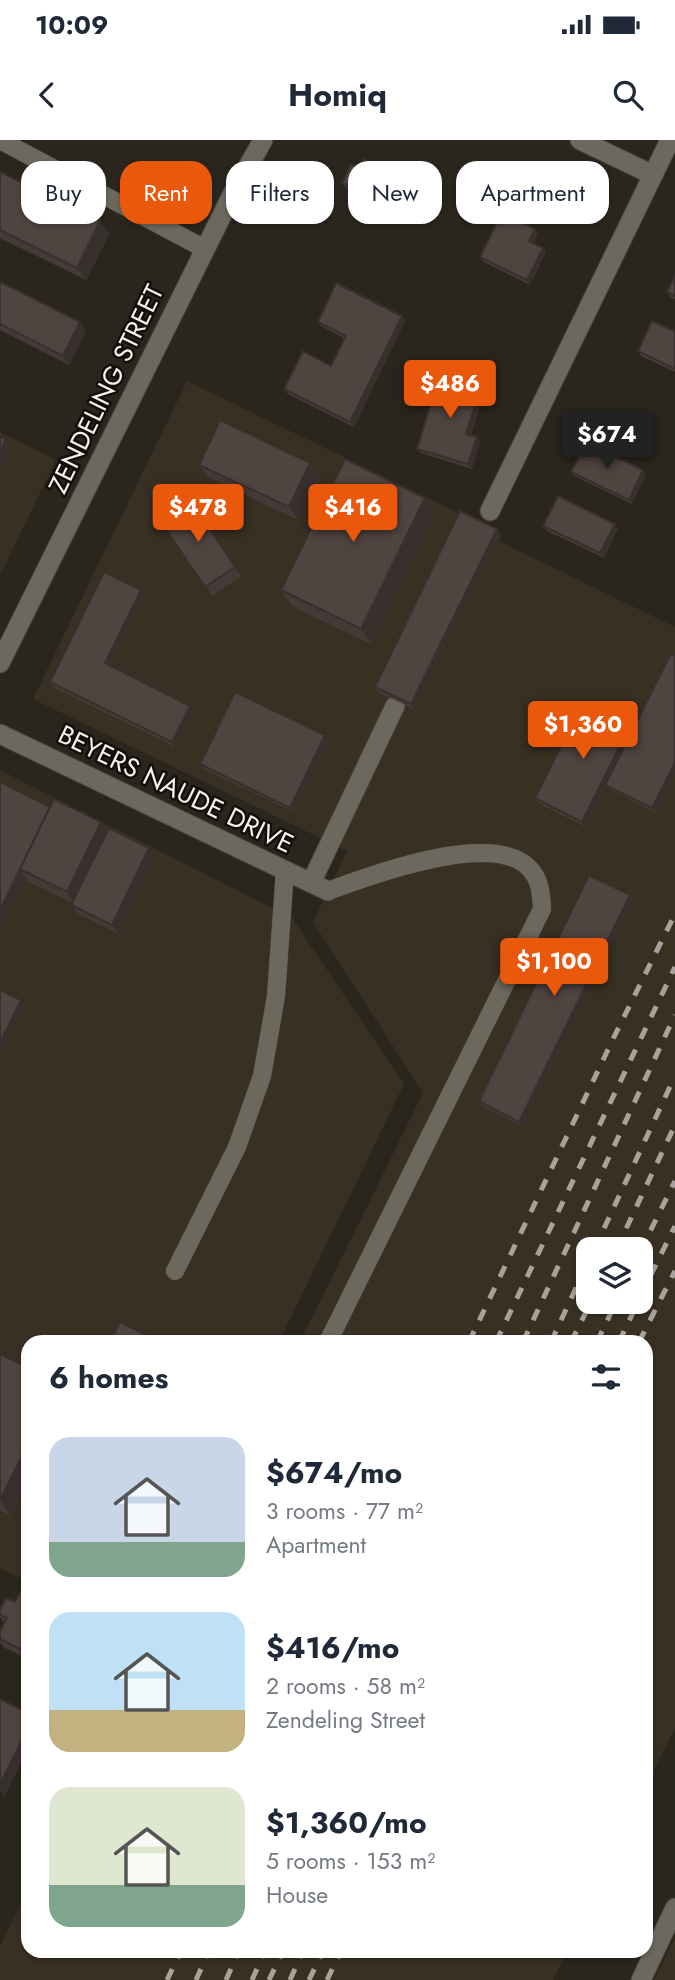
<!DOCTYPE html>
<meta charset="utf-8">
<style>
body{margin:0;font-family:Jost,sans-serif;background:#f2f2f3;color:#1f2937;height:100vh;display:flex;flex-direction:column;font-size:26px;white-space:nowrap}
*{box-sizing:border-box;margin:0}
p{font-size:23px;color:#747a83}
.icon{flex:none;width:38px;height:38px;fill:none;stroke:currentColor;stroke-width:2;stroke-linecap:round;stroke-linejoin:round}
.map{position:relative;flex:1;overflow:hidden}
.side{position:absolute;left:21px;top:1195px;width:632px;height:623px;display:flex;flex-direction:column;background:#fff;border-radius:21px;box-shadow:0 2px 5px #0004}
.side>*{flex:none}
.guide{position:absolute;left:21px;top:21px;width:634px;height:63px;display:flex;gap:14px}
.buttons{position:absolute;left:576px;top:1097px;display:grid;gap:14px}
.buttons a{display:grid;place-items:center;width:77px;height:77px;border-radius:14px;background:#fff;box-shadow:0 2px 5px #0004;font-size:35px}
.price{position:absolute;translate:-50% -60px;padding:0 16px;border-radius:7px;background:#ea580c;color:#fff;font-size:23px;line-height:46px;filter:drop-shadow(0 2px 4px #0008)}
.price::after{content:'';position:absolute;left:50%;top:42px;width:21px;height:16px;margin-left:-10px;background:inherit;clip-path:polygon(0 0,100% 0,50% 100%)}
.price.active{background:#222;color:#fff}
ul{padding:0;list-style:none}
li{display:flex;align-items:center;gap:21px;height:175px;padding:0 28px}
li span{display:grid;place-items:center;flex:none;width:196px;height:140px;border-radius:21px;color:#555}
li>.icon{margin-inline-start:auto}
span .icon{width:84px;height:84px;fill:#fffc;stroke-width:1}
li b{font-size:30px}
h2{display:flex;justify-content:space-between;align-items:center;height:84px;padding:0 28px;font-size:30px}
.tag{padding:0 24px;border-radius:21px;background:#fff;box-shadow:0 2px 5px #0004;font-size:24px;line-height:63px}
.tag.active{background:#ea580c;color:#fff}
.status{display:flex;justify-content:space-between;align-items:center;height:49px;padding:0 35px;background:#fff;direction:ltr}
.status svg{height:19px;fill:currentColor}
header{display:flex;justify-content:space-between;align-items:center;height:91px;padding:0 28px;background:#fff;font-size:32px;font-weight:700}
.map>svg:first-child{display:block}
</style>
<div class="status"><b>10:09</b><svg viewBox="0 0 49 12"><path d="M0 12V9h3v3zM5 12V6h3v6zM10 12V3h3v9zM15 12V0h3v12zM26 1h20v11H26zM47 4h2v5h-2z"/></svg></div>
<header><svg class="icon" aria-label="back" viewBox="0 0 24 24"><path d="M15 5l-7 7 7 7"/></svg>Homiq<svg class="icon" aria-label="search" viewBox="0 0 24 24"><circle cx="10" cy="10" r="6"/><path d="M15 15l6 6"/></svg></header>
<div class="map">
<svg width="675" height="1840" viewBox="0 0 675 1840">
<rect width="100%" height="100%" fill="#2b261d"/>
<g fill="#383022" fill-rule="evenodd">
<path d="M187 241 502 394 499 401 675 487V1587L646 1648V1202H300L423 953 313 782 347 711 33 559ZM588 1110H640V1162H588Z"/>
<polygon points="0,292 56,320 0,435"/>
<polygon points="0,630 292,778 404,944 279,1202 28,1202 28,1442 0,1428"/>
<polygon points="28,1749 28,1811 567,1811 553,1840 0,1840 0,1806"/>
<polygon points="675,1798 675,1840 654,1840"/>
</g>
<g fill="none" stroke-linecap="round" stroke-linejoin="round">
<g stroke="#45413a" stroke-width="19">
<g id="service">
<polyline points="0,0 205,109"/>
<polyline points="175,1131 237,1007 262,936 276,856 285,730"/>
<path d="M328 1202 542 769C541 754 541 741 530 729 494 689 371 735 328 751"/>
</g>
</g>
<g stroke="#45413a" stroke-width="21">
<g id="minor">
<polyline points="580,0 653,35"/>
<polyline points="490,371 670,0"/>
<polyline points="0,523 233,53 263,0"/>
<polyline points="0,594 328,751"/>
<polyline points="311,743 395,566"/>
</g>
</g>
<g stroke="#45413a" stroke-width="21">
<polyline id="tertiary" points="641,1840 675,1768"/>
</g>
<use href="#service" stroke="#6d685e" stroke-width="18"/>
<use href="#minor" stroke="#6d685e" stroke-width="19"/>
<use href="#tertiary" stroke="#6d685e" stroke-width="19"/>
<g stroke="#a7a39c" stroke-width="5" stroke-dasharray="12 12" stroke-linecap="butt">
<polyline points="594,1110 675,936"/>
<polyline points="616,1110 675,985"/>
<polyline points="640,1112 675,1041"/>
<polyline points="640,1157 675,1086"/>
<polyline points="469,1202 614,897 675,774"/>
<polyline points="496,1202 675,827"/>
<polyline points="523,1202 675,875"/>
<polyline points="551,1202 588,1122"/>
<polyline points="571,1202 591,1162"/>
<polyline points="597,1202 616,1162"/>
<polyline points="619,1202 638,1162"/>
<polyline points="639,1202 675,1131"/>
<polyline points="167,1840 181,1811"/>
<polyline points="196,1840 209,1811"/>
<polyline points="226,1840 239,1811"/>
<polyline points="252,1840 265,1811"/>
<polyline points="269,1840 283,1811"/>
<polyline points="290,1840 303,1811"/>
<polyline points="309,1840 323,1811"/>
<polyline points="327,1840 341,1811"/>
</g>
</g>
<g fill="#453a37">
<polygon points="359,28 410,43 393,80 350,61 347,56 350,50 346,48 342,43"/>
<polygon points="0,32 109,94 86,140 0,98"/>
<polygon points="535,89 538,94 534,103 543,108 546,112 530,145 484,122 480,117"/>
<polygon points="675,135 675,159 670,157 667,152"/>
<polygon points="0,142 80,182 86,191 69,225 0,190"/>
<polygon points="402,176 405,181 354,287 288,254 284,249 331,226 344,198 321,186 318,182"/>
<polygon points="675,189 675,232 641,216 638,211 674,191"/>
<polygon points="484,252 471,295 477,297 480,302 472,329 421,313 417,309"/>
<polygon points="199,325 319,335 298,380 208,337"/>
<polygon points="643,330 646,335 632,364 574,336 571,332"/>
<polygon points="425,358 436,373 372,505 292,466 281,450"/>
<polygon points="192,362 241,436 212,456 161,382"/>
<polygon points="543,386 618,388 604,418 547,391"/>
<polygon points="500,394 414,569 378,552 375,547"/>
<polygon points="141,450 144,455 109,526 193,570 175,607 53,547 50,542"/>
<polygon points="631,583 634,587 656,673 609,649 606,646 586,687 538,663 535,658"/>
<polygon points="325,595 329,600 294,672 203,629 200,624"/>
<polygon points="0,642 50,667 101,682 107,691 149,708 156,717 118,794 78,774 71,765 72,763 29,742 26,739 0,792"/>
<polygon points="630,755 633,760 522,986 482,966 479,961"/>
<polygon points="0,1214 11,1376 0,1370"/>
<polygon points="28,1442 28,1519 3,1507 0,1502 0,1491 4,1483 0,1477 0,1470 15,1462"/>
</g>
<g fill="#38302d">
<polygon points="406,39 410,43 393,80 390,76"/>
<polygon points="100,81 109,94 86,140 77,128"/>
<polygon points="535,89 538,94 533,106 529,101"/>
<polygon points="543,108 546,112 530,145 527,140"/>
<polygon points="402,176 405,181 354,287 350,282"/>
<polygon points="80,182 86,191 69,225 63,216"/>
<polygon points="481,247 484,252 470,298 466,294"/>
<polygon points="477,297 480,302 472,329 468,324"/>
<polygon points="6,299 13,308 0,334 0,312"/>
<polygon points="310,323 319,335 298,380 289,367"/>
<polygon points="643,330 646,335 632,364 629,360"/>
<polygon points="425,358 436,373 372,505 361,489"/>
<polygon points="615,384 618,388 604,418 600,413"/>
<polygon points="497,389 500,394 414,569 411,564"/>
<polygon points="141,450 144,455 108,528 105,523"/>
<polygon points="190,566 193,570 175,607 172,602"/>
<polygon points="631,583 635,588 586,687 582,682"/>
<polygon points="325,595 329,600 294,672 290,668"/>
<polygon points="675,623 675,634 656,673 652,668"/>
<polygon points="101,682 110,695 76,765 67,752"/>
<polygon points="149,708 156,717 118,794 112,785"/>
<polygon points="20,730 26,739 0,792 0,770"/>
<polygon points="630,755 633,760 522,986 519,982"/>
<polygon points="21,860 24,865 0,914 0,903"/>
<polygon points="28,1304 28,1341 11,1376 0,1360"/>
<polygon points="28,1588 28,1609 4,1657 0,1651 0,1644"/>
</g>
<g fill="#504440" stroke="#38302d" stroke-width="2">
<polygon points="364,19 406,39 390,76 347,56 351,47 342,43 351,24 359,28"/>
<polygon points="0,32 100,81 77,128 0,90"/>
<polygon points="502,72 535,89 529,101 543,108 527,140 480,117"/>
<polygon points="675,135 675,156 667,152"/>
<polygon points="0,142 80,182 63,216 0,184"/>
<polygon points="336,143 402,176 350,282 284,249 303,211 331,226 346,196 318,182"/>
<polygon points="652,181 674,191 675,189 675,229 638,211"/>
<polygon points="439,235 481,247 466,294 477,297 468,324 417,309"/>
<polygon points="220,280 310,323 289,367 199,325"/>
<polygon points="0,296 6,299 0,312"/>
<polygon points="586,302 643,330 629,360 571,332"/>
<polygon points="345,319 425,358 361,489 281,450"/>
<polygon points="558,356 615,384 600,413 543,386"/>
<polygon points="192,362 235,427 205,447 161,382"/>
<polygon points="460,371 497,389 411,564 375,547"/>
<polygon points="104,432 141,450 105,523 190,566 172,602 50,542"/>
<polygon points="671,513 675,516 675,623 652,668 605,645"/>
<polygon points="235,552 325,595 290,668 200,624"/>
<polygon points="584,560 631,583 582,682 535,658"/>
<polygon points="0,642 50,667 0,770"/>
<polygon points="54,659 101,682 67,752 20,729"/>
<polygon points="109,688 149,708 112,785 71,765"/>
<polygon points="589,735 630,755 519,982 479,961"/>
<polygon points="0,850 21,860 0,903"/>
<polygon points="120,1182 154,1199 153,1202 110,1202"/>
<polygon points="0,1214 28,1228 28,1304 0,1360"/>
<polygon points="26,1440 28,1442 28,1513 0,1499 0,1491 7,1478 0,1475 0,1470 6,1458 15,1462"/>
<polygon points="0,1559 28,1573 28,1588 0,1644"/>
</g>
<g text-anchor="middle" stroke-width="5" stroke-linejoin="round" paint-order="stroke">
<g font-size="26" fill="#f6f3ed" stroke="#120f0b">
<text transform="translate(106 249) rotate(-64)" y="9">ZENDELING STREET</text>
<text transform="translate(176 649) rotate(26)" y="9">BEYERS NAUDE DRIVE</text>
</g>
</g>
</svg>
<div class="buttons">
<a><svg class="icon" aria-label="layers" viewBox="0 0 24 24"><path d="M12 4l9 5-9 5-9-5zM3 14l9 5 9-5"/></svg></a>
</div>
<b class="price" style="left:450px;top:280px">$486</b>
<b class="price active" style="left:607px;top:331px">$674</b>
<b class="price" style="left:198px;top:404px">$478</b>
<b class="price" style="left:353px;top:404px">$416</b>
<b class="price" style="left:583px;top:621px">$1,360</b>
<b class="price" style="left:554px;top:858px">$1,100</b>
<div class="guide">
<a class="tag">Buy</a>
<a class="tag active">Rent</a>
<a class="tag">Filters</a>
<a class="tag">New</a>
<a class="tag">Apartment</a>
</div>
<section class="side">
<h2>6 homes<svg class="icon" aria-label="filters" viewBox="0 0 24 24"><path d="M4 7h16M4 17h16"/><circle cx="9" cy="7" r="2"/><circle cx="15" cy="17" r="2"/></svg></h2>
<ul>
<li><span style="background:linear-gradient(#c9d6e8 75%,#7fa58c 0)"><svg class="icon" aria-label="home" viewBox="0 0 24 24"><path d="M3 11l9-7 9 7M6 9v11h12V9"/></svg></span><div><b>$674/mo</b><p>3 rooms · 77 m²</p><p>Apartment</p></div></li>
<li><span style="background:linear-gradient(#bfe0f5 70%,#c2b280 0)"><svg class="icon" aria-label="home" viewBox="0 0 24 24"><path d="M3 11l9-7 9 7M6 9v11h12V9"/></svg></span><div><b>$416/mo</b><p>2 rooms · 58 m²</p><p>Zendeling Street</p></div></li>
<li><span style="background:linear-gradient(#dfe7d0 70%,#7fa58c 0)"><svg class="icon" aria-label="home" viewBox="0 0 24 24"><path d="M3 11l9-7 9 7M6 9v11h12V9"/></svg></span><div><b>$1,360/mo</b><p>5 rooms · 153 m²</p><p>House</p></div></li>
</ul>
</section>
</div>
